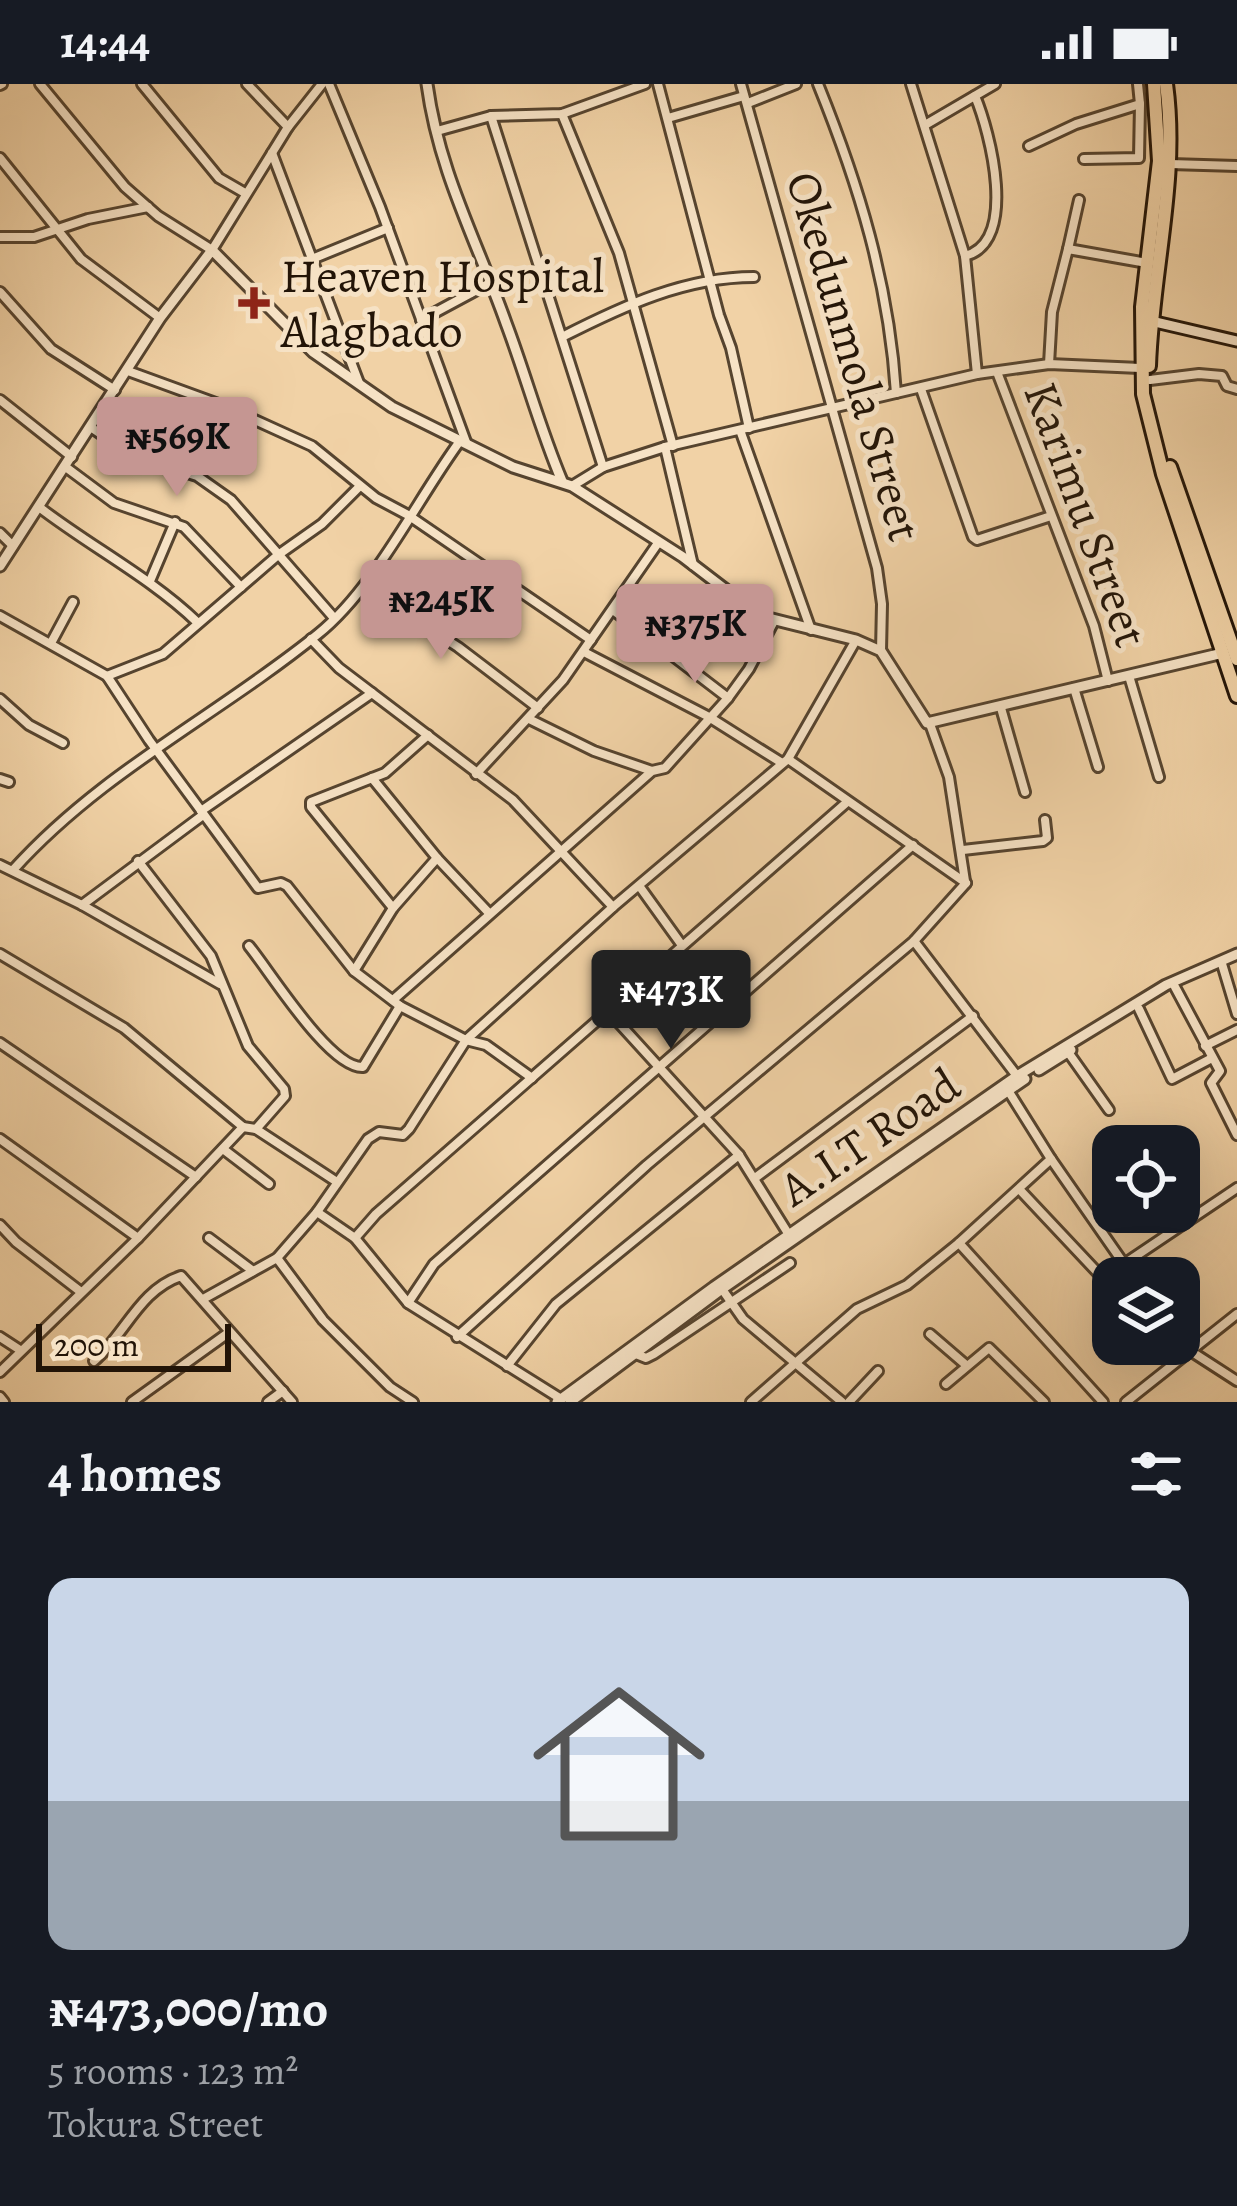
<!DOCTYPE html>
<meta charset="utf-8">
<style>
body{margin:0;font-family:Alegreya,serif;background:#242831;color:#f1f3f6;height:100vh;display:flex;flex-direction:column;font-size:45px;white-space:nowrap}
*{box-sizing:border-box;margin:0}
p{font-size:39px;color:#9ea1a6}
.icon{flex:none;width:66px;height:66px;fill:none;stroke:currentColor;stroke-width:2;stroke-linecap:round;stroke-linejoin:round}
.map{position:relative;height:1318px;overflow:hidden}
.sheet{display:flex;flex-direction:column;background:#171b24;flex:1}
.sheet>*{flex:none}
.fabs{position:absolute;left:1092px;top:1041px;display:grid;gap:24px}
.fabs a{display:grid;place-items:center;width:108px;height:108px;border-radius:24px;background:#171b24;box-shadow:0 12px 48px #0002;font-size:60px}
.scale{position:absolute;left:36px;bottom:30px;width:195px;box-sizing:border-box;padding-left:12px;border:6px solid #221407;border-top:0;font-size:33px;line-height:42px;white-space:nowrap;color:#221407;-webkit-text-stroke:9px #f6e2c5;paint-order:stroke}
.price{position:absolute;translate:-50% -102px;padding:0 27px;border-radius:12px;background:#c59692;color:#111;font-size:39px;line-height:78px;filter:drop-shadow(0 3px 6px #0008)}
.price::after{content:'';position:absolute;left:50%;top:72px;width:36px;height:27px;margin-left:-18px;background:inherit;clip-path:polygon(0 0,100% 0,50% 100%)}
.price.selected{background:#222;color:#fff}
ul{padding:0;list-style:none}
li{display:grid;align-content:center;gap:24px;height:636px;padding:0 48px}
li+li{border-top:3px solid #363941}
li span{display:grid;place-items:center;height:372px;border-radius:24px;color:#555}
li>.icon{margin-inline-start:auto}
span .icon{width:216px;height:216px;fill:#fffc;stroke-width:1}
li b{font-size:51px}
h2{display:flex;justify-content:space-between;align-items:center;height:144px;padding:0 48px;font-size:51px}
.status{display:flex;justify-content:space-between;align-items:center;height:84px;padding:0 60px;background:#171b24;direction:ltr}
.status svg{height:33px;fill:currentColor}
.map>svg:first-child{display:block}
</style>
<div class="status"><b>14:44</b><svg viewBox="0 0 49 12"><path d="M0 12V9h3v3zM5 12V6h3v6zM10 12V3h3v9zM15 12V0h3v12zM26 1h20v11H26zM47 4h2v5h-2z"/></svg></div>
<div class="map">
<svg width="1237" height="1318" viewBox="0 0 1237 1318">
<rect width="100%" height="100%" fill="#f1d2a6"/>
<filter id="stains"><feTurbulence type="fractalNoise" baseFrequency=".00167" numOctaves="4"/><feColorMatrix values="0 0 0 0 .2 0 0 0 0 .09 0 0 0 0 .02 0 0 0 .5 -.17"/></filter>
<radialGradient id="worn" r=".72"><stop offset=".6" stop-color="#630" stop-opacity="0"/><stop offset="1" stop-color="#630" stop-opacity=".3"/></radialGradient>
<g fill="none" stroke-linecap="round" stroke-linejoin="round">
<g stroke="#56442f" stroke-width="14">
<g id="minor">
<polyline points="40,0 125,103 158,132 212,166 288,43 322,0"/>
<polyline points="142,0 219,94 245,109"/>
<polyline points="247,0 288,43"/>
<polyline points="329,0 380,123 466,358"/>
<polyline points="658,0 719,231 731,264 749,344"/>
<polyline points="741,0 877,484 882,520 881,567"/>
<path d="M818 0C859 101 889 200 896 309"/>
<polyline points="911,0 965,172 977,290"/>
<polyline points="0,1 2,0"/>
<polyline points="748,19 796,0"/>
<polyline points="562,30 619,169 673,362"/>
<polyline points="491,32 603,383"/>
<polyline points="668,34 744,12"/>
<polyline points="925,41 995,0"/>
<polyline points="437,47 491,32 562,30 645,0"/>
<polyline points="1029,62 1076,40 1140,20 1138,0"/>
<polyline points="272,69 359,299"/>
<polyline points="0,74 81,175 160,234"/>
<polyline points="1084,75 1139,74 1140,20"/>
<polyline points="1170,80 1237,82"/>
<polyline points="0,153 34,153 88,135 148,123"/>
<polyline points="1068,165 1079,116"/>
<path d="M965 172C1019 158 990 48 975 12"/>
<polyline points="312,175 388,144"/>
<polyline points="0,208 51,265 115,306"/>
<polyline points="421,236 488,200"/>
<path d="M562 253C623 222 685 193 754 193"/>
<polyline points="1049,280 1052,228 1068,165 1147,179"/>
<polyline points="128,287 224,322 312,362 376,414 408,431 591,556"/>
<polyline points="997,288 1094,542 1108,597"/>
<polyline points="1150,296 1199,290 1222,292 1227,302 1237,305"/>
<polyline points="921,305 973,453 977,456 1051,432"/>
<polyline points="0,316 72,373"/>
<polyline points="92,344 133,372 197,392 231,416 334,534"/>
<polyline points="740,346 811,546"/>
<polyline points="665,363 693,481"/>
<polyline points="67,384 114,419 184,443 241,503"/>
<polyline points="572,402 603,383 665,363 977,290 1049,280 1140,284"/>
<path d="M39 423C91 463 150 493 197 538"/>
<polyline points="0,449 13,462"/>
<polyline points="150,497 175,438"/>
<polyline points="364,502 458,563 538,624"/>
<polyline points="613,526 728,614"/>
<polyline points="0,532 107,592 149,656 258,804 281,799 287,802 354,887 400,922 466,956 486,961 532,994"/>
<polyline points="311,555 339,584 513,716 613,823"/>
<polyline points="51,559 73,518"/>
<polyline points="584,568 709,633 782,679"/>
<polyline points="107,592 163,570 278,471 322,440 360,402"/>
<polyline points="1129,592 1159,693"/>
<polyline points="1074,604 1098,683"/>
<polyline points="0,615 29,641 63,659"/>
<polyline points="1001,624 1025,708"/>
<polyline points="529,635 594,667 652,687"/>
<polyline points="930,640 949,693 965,797"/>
<polyline points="788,675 966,799"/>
<polyline points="476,690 563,596 658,459"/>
<polyline points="372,694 437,774 488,828"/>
<polyline points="0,695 9,698"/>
<polyline points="201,727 372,609"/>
<polyline points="963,766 1043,757 1047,754 1045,736"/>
<polyline points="138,777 211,872 248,962 284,1005 285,1012 256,1045"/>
<polyline points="0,781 82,821 220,900"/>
<path d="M13 786C102 687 217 632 318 550 375 504 416 417 460 357"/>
<polyline points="640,803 681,860"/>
<polyline points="82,821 203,731"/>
<polyline points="393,824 311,723 311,718 385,689 428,651"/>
<polyline points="914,857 1017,992"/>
<path d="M249 862C271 889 330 985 363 983L400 922"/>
<polyline points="0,870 124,944 243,1043 256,1045 337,1098"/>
<polyline points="1222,880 1237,930"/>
<polyline points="354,887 393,824 437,774"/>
<polyline points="1175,903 1220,987 1211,999 1237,1051"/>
<polyline points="393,916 652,687 665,684 728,614 749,585 773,539"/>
<polyline points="1139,925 1172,995 1212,974"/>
<polyline points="608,927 739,1071 789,1151"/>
<polyline points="0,959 196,1093"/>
<polyline points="1205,962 1237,946"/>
<polyline points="1068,968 1109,1026"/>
<polyline points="1009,1008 1051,1075 1124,1180 1237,1104"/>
<polyline points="0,1055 138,1154"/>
<polyline points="223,1065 269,1100"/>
<polyline points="755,1094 973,932"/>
<polyline points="1020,1106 1113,1205"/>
<polyline points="317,1128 355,1154 408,1219 561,1315"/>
<polyline points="0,1141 16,1158 81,1208"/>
<polyline points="209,1154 253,1187"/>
<polyline points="355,1154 376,1130 846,719"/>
<polyline points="959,1159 1103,1318"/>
<polyline points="277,1174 323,1236 390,1303 413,1318"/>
<polyline points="722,1205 743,1235 842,1318"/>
<polyline points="205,1214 277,1174 317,1128 368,1055 379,1048 403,1051 409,1045 466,956 613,823 788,675 856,556"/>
<polyline points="408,1219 434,1180 913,761"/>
<polyline points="930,1250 966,1281"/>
<polyline points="0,1253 20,1266"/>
<polyline points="457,1253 647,1081 914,857 966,799"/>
<polyline points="1164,1260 1178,1274"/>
<polyline points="1189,1266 1237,1297"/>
<polyline points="636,1270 646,1274 654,1270 790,1179"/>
<path d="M94 1277C125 1251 139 1206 181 1192L292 1318"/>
<polyline points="507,1282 556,1220 739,1071"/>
<polyline points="0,1288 138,1154 243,1043"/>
<polyline points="946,1300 989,1264 1044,1318"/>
<polyline points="0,1313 4,1318"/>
<polyline points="132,1318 228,1249"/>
<polyline points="268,1318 283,1307"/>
<polyline points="751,1318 857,1225 907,1201 959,1159 1051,1075"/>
<polyline points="849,1318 878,1287"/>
<polyline points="1126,1318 1237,1230"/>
</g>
</g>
<g stroke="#56442f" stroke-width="15">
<g id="tertiary">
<path d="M427 0C439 89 477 157 506 239 526 292 540 345 562 397"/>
<polyline points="0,482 160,234 212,166 313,268 392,323 513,383 572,402 683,473 760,532 856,556 881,567 927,639 1223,569"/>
<polyline points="1039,986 1071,966"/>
<polyline points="557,1318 714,1203 1017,992 1166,901 1237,870"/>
<polyline points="570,1318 722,1205 1025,995"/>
</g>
</g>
<g stroke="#221407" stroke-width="15">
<polyline id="secondary" points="1151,237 1237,257"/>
</g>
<g stroke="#221407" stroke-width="18">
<g id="trunk">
<polyline points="1154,0 1159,77 1142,223 1143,310 1163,390 1237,612"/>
<path d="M1149 282C1152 187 1179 95 1166 0"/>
<polyline points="1170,383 1237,575"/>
</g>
</g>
<use href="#minor" stroke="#f6e2c5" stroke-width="8"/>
<use href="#tertiary" stroke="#f6e2c5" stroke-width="9"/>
<use href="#secondary" stroke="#f6e2c5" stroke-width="9"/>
<use href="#trunk" stroke="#f1d2a6" stroke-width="12"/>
</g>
<path fill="#8f2418" stroke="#f6e2c5" stroke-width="4.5" d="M248 201h12v12h12v12h-12v12h-12v-12h-12v-12h12z"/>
<g text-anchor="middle" stroke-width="10" stroke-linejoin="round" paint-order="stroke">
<g font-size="48" fill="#221407" stroke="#f6e2c5" text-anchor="start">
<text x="281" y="208">Heaven Hospital<tspan x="281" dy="55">Alagbado</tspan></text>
</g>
<g font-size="48" fill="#221407" stroke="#f6e2c5">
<text transform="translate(855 272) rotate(74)" y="17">Okedunmola Street</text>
<text transform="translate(1087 430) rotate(70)" y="17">Karimu Street</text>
<text transform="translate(869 1052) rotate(-34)" y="17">A.I.T Road</text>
</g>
</g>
<rect width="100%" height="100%" filter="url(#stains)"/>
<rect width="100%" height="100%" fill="url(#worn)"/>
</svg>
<div class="fabs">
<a><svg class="icon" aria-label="locate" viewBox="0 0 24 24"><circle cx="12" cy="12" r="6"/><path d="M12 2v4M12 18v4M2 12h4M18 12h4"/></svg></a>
<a><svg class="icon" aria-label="layers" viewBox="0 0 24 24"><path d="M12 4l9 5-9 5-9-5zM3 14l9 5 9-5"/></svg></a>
</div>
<div class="scale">200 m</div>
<b class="price" style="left:177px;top:415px">₦569K</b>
<b class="price" style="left:441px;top:578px">₦245K</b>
<b class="price" style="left:695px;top:602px">₦375K</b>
<b class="price selected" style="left:671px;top:968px">₦473K</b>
</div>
<section class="sheet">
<h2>4 homes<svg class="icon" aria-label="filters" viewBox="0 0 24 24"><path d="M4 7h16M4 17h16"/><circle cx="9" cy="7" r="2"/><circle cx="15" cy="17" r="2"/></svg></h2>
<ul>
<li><span style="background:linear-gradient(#c9d6e8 60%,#9aa5b1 0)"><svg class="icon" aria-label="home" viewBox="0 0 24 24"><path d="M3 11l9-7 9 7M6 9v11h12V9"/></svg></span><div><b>₦473,000/mo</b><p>5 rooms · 123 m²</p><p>Tokura Street</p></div></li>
</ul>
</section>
